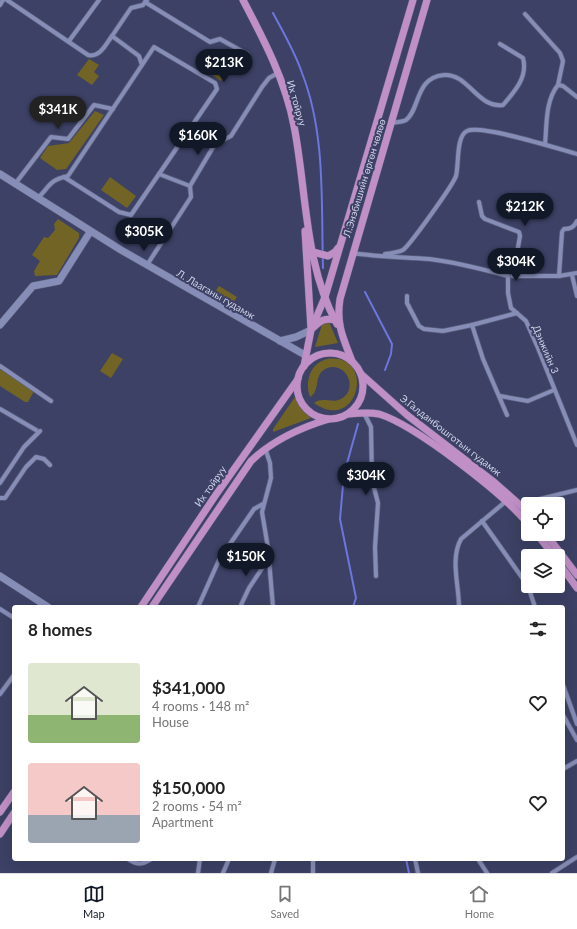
<!DOCTYPE html>
<meta charset="utf-8">
<style>
body{margin:0;font-family:Lato,sans-serif;background:#f6f6f6;color:#222;height:100vh;display:flex;flex-direction:column;font-size:15px;white-space:nowrap}
*{box-sizing:border-box;margin:0}
p{font-size:13px;color:#767676}
.icon{flex:none;width:22px;height:22px;fill:none;stroke:currentColor;stroke-width:2;stroke-linecap:round;stroke-linejoin:round}
.map{position:relative;flex:1;overflow:hidden}
.drawer{position:absolute;left:12px;top:605px;width:553px;height:256px;display:flex;flex-direction:column;background:#fff;border-radius:4px;box-shadow:0 4px 16px #0002}
.drawer>*{flex:none}
.buttons{position:absolute;left:521px;top:497px;display:grid;gap:8px}
.buttons a{display:grid;place-items:center;width:44px;height:44px;border-radius:4px;background:#fff;box-shadow:0 4px 16px #0002;font-size:20px}
.price{position:absolute;translate:-50% -34px;padding:0 9px;border-radius:14px;background:#111827;color:#fff;font-size:13px;line-height:26px;filter:drop-shadow(0 1px 2px #0008)}
.price::after{content:'';position:absolute;left:50%;top:24px;width:12px;height:9px;margin-left:-6px;background:inherit;clip-path:polygon(0 0,100% 0,50% 100%)}
.price.on{background:#222;color:#fff}
ul{padding:0;list-style:none}
li{display:flex;align-items:center;gap:12px;height:100px;padding:0 16px}
li span{display:grid;place-items:center;flex:none;width:112px;height:80px;border-radius:4px;color:#555}
li>.icon{margin-inline-start:auto}
span .icon{width:48px;height:48px;fill:#fffc;stroke-width:1}
li b{font-size:17px}
h2{display:flex;justify-content:space-between;align-items:center;height:48px;padding:0 16px;font-size:17px}
.dock{display:flex;justify-content:space-around;align-items:center;height:56px;border-top:1px solid #e0e0e0;background:#fff;font-size:11px;color:#767676}
.dock a{display:grid;justify-items:center;gap:2px}
.dock .on{color:#111827}
.map>svg:first-child{display:block}
</style>
<div class="map">
<svg width="577" height="873" viewBox="0 0 577 873">
<rect width="100%" height="100%" fill="#3c4165"/>
<g fill="#726425">
<polygon points="89,59 99,65 94,72 99,76 92,85 77,75"/>
<polygon points="217,64 229,71 221,81 210,73"/>
<polygon points="95,111 104,115 66,169 57,170 40,158 48,146 69,143"/>
<polygon points="110,177 136,196 127,208 101,190"/>
<polygon points="58,219 79,233 79,238 57,275 35,276 34,271 40,261 32,255 44,237 48,238 55,230 54,224"/>
<polygon points="219,286 237,297 230,307 213,295"/>
<polygon points="323,321 329,322 338,343 315,347"/>
<polygon points="112,353 123,359 111,378 100,371"/>
<path d="M327 359C377 352 359 435 314 403 324 395 336 407 346 395 357 382 342 360 325 369 313 376 321 391 310 397 305 382 309 364 327 359Z"/>
<polygon points="0,369 34,391 28,402 25,402 0,386"/>
<polygon points="295,397 311,418 273,432 273,429"/>
</g>
<g fill="none" stroke-linecap="round" stroke-linejoin="round">
<g stroke="#6d76dc" stroke-width="2">
<path d="M273 13C283 32 295 52 302 73 326 134 321 204 323 268"/>
<polyline points="365,292 392,344 391,354 385,370"/>
<polyline points="353,607 356,598 340,519 344,474 358,424"/>
<polyline points="406,859 409,873"/>
</g>
<g stroke="#595d7c" stroke-width="5.5">
<g id="street">
<path d="M7 0 88 55C100 58 106 44 112 36L139 56 142 65 68 176C49 180 50 186 38 198"/>
<polyline points="145,2 210,42 220,39 247,54"/>
<polyline points="0,5 3,0"/>
<polyline points="525,14 560,53 563,61 558,85"/>
<polyline points="112,36 131,8 143,5 147,0"/>
<polyline points="69,41 99,0"/>
<polyline points="142,65 154,47 215,83 217,89 159,174"/>
<path d="M391 123C396 122 403 122 406 120 420 110 415 77 444 75 468 73 478 109 503 105 515 91 528 77 523 58L500 44"/>
<path d="M545 144C547 125 545 101 558 85L563 86 577 97"/>
<polyline points="64,177 119,212 131,215 159,174 190,186"/>
<polyline points="15,184 51,137 68,139 94,105 113,109"/>
<polyline points="479,202 482,216 485,219 519,232 520,236 513,276"/>
<path d="M352 253C378 257 404 257 429 259 456 262 482 269 508 276V293L511 308 526 321 538 348 577 445"/>
<path d="M385 254C391 253 397 253 403 250 410 245 453 185 456 176 459 164 456 136 467 131 481 124 559 149 577 154"/>
<polyline points="147,265 191,197 190,186 215,144 231,136 262,87 269,78 278,73"/>
<polyline points="572,275 577,296"/>
<polyline points="512,276 559,276 577,273"/>
<path d="M559 276 562 232 564 229C571 229 574 227 577 221"/>
<polyline points="407,296 407,303 419,326 424,329 443,331 472,325"/>
<polyline points="0,366 51,401"/>
<polyline points="500,396 528,401 554,390"/>
<polyline points="0,409 36,430"/>
<polyline points="364,413 371,427 372,480 378,503 375,547 376,576"/>
<polyline points="507,415 483,359 472,325 517,313"/>
<polyline points="265,448 270,463 271,478 262,512 268,548 273,607"/>
<polyline points="0,483 24,447 40,431"/>
<polyline points="0,498 5,498 26,467 36,457 44,459 50,465"/>
<polyline points="536,504 540,499 577,490"/>
<polyline points="482,521 528,586"/>
<polyline points="528,586 535,607"/>
<polyline points="198,607 219,560 254,509 263,504"/>
<polyline points="240,607 249,588 269,558"/>
<path d="M459 607C459 585 450 559 461 539L505 502"/>
<polyline points="0,609 14,618"/>
<polyline points="563,685 577,724"/>
<polyline points="0,694 14,675"/>
<polyline points="563,715 577,740"/>
<polyline points="563,769 577,761"/>
<path d="M128 859C137 865 142 865 151 859"/>
<polyline points="313,859 313,873"/>
<polyline points="415,859 418,873"/>
<polyline points="478,859 487,873"/>
<polyline points="198,873 200,859"/>
<polyline points="223,873 229,859"/>
<polyline points="271,873 275,859"/>
<polyline points="552,873 577,857"/>
</g>
</g>
<g stroke="#595d7c" stroke-width="8">
<g id="secondary">
<polyline points="0,174 121,250 305,355"/>
<polyline points="0,325 33,286 59,281 90,232"/>
<polyline points="280,341 296,337 311,330"/>
<polyline points="0,576 48,607"/>
</g>
</g>
<g stroke="#595d7c" stroke-width="8">
<g id="primary">
<path d="M243 0C264 40 286 82 294 126 307 192 304 264 337 324"/>
<polyline points="305,231 311,329"/>
<polyline points="313,252 328,256 335,252 338,248"/>
<path d="M314 327C321 320 325 318 335 320"/>
<circle cx="330" cy="386" r="33"/>
<path d="M352 361C343 338 336 324 340 299L427 0"/>
<polyline points="304,366 311,330 325,297 413,0"/>
<polyline points="361,374 407,415 494,482 528,512"/>
<path d="M348 414C358 413 369 412 379 414 415 425 504 494 528 524"/>
<polyline points="537,534 554,556"/>
<polyline points="546,534 577,575"/>
<polyline points="558,562 577,588"/>
<polyline points="141,607 215,496 298,379"/>
<path d="M152 607 251 461C273 440 299 428 329 419"/>
<polyline points="0,812 14,792"/>
<polyline points="0,834 14,813"/>
</g>
</g>
<use href="#street" stroke="#868db6" stroke-width="4"/>
<use href="#secondary" stroke="#868db6" stroke-width="7"/>
<use href="#primary" stroke="#c08fc6" stroke-width="7"/>
</g>
<g text-anchor="middle" stroke-width="4" stroke-linejoin="round" paint-order="stroke">
<g font-size="10" fill="#cdd1e8" stroke="#3c4165">
<text transform="translate(297 103) rotate(74)" y="4">Их тойруу</text>
<text transform="translate(364 178) rotate(-73)" y="4">Л.Энэбишийн өргөн чөлөө</text>
<text transform="translate(216 294) rotate(30)" y="4">Л. Лааганы гудамж</text>
<text transform="translate(546 349) rotate(67)" y="4">Дэнжийн 3</text>
<text transform="translate(451 435) rotate(38)" y="4">Э.Галданбошготын гудамж</text>
<text transform="translate(210 486) rotate(-55)" y="4">Их тойруу</text>
</g>
</g>
</svg>
<div class="buttons">
<a><svg class="icon" aria-label="locate" viewBox="0 0 24 24"><circle cx="12" cy="12" r="6"/><path d="M12 2v4M12 18v4M2 12h4M18 12h4"/></svg></a>
<a><svg class="icon" aria-label="layers" viewBox="0 0 24 24"><path d="M12 4l9 5-9 5-9-5zM3 14l9 5 9-5"/></svg></a>
</div>
<b class="price" style="left:224px;top:83px">$213K</b>
<b class="price on" style="left:58px;top:130px">$341K</b>
<b class="price" style="left:198px;top:156px">$160K</b>
<b class="price" style="left:525px;top:227px">$212K</b>
<b class="price" style="left:144px;top:252px">$305K</b>
<b class="price" style="left:516px;top:282px">$304K</b>
<b class="price" style="left:366px;top:496px">$304K</b>
<b class="price" style="left:246px;top:577px">$150K</b>
<section class="drawer">
<h2>8 homes<svg class="icon" aria-label="filters" viewBox="0 0 24 24"><path d="M4 7h16M4 17h16"/><circle cx="9" cy="7" r="2"/><circle cx="15" cy="17" r="2"/></svg></h2>
<ul>
<li><span style="background:linear-gradient(#dfe7d0 65%,#8fb573 0)"><svg class="icon" aria-label="home" viewBox="0 0 24 24"><path d="M3 11l9-7 9 7M6 9v11h12V9"/></svg></span><div><b>$341,000</b><p>4 rooms · 148 m²</p><p>House</p></div><svg class="icon" aria-label="heart" viewBox="0 0 24 24"><path d="M12 20l-8-8c-3-5 5-10 8-4 3-6 11-1 8 4z"/></svg></li>
<li><span style="background:linear-gradient(#f6c9c9 65%,#9aa5b1 0)"><svg class="icon" aria-label="home" viewBox="0 0 24 24"><path d="M3 11l9-7 9 7M6 9v11h12V9"/></svg></span><div><b>$150,000</b><p>2 rooms · 54 m²</p><p>Apartment</p></div><svg class="icon" aria-label="heart" viewBox="0 0 24 24"><path d="M12 20l-8-8c-3-5 5-10 8-4 3-6 11-1 8 4z"/></svg></li>
</ul>
</section>
</div>
<nav class="dock">
<a class="on"><svg class="icon" aria-label="map" viewBox="0 0 24 24"><path d="M3 6l6-2 6 2 6-2v14l-6 2-6-2-6 2zM9 4v14M15 6v14"/></svg>Map</a>
<a><svg class="icon" aria-label="saved" viewBox="0 0 24 24"><path d="M7 4h10v16l-5-4-5 4z"/></svg>Saved</a>
<a><svg class="icon" aria-label="home" viewBox="0 0 24 24"><path d="M3 11l9-7 9 7M6 9v11h12V9"/></svg>Home</a>
</nav>
